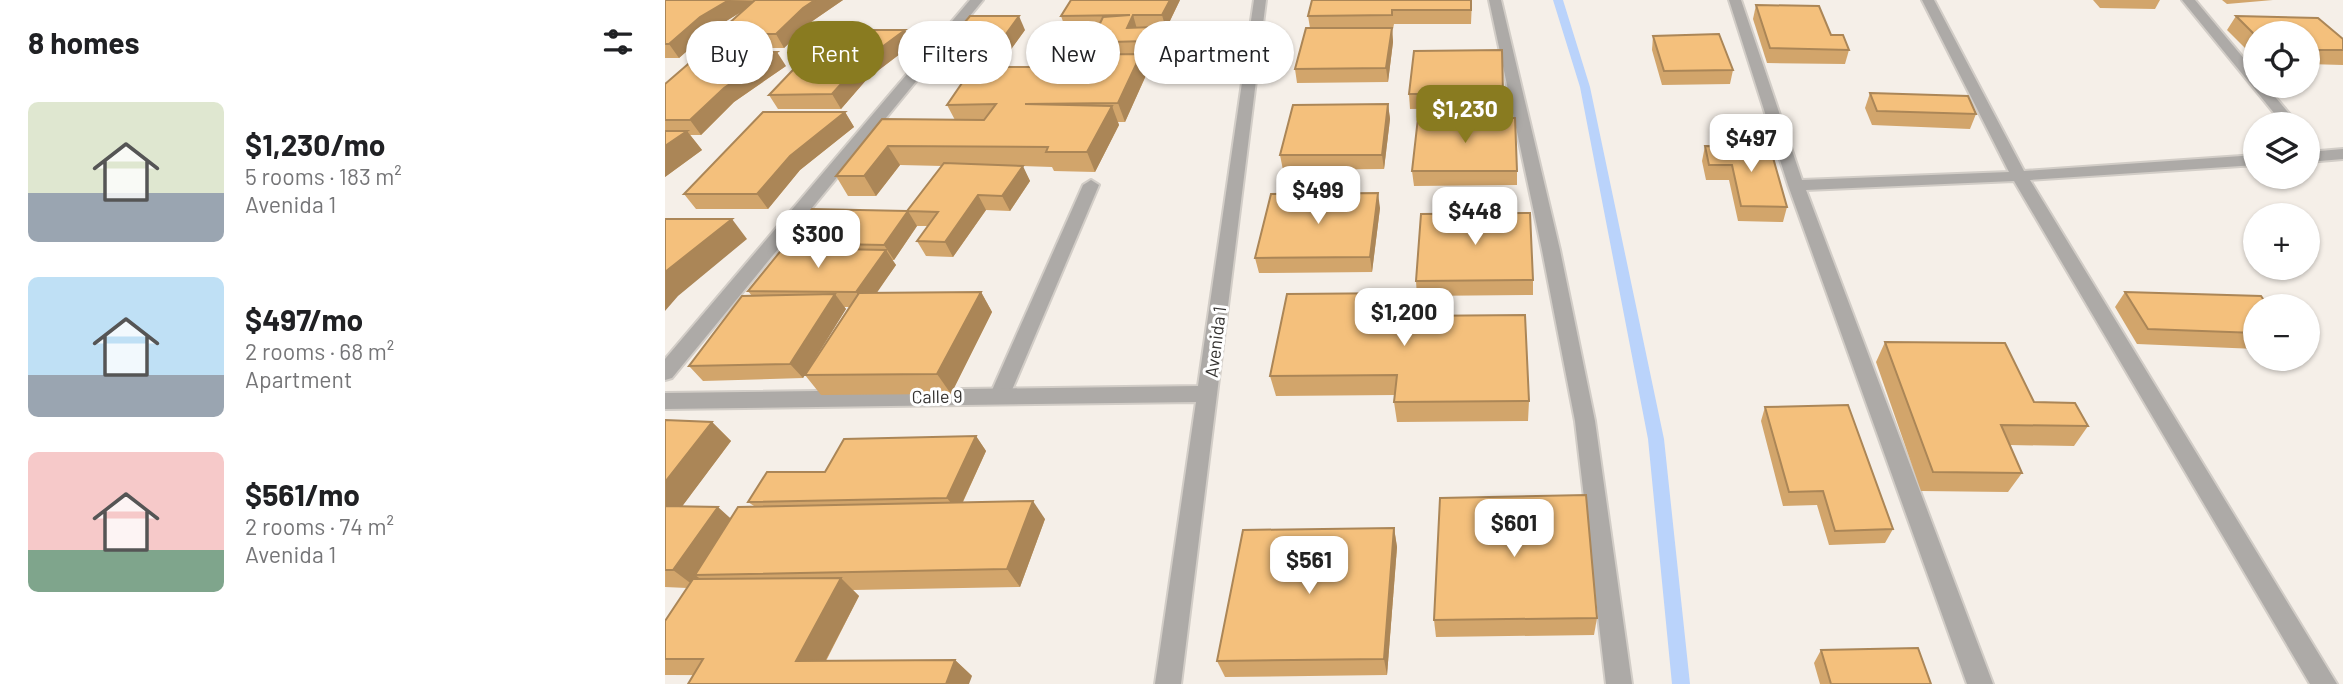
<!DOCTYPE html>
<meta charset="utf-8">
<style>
body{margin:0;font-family:Barlow,sans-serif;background:#f6f6f6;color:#202124;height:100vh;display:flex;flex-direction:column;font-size:26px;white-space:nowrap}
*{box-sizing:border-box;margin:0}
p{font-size:23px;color:#757577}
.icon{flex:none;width:38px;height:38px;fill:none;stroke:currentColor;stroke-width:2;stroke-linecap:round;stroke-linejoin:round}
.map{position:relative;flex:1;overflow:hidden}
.side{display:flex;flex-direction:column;background:#fff;width:665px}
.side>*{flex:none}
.hud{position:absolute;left:21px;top:21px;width:665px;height:63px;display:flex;gap:14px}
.fabs{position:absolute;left:1578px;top:21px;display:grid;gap:14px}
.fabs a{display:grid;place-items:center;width:77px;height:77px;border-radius:50%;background:#fff;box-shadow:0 2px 5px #0004;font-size:35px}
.price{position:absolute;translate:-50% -60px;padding:0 16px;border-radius:14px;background:#fff;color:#222;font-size:23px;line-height:46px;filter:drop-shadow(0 2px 4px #0008)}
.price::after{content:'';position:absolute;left:50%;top:42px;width:21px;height:16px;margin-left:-10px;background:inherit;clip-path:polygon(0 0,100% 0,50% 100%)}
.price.selected{background:#897b20;color:#fff}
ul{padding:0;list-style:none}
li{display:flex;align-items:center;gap:21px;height:175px;padding:0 28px}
li span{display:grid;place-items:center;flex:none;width:196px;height:140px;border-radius:10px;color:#555}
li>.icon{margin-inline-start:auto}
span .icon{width:84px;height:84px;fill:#fffc;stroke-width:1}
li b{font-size:30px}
h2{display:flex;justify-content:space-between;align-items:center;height:84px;padding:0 28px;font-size:30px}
.pill{padding:0 24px;border-radius:32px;background:#fff;box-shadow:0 2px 5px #0004;font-size:24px;line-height:63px}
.pill.selected{background:#897b20;color:#fff}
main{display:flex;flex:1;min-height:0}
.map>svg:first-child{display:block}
</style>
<main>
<section class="side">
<h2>8 homes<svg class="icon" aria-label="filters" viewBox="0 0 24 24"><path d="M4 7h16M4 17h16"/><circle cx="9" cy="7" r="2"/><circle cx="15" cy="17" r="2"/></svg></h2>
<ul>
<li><span style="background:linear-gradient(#dfe7d0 65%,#9aa5b1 0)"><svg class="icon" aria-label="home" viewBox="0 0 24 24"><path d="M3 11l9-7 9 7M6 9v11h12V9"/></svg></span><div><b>$1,230/mo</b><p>5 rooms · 183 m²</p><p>Avenida 1</p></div></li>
<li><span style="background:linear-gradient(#bfe0f5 70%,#9aa5b1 0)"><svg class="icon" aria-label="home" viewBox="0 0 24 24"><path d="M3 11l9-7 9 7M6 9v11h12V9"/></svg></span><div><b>$497/mo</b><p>2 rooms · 68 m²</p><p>Apartment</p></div></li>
<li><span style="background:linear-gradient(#f6c9c9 70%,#7fa58c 0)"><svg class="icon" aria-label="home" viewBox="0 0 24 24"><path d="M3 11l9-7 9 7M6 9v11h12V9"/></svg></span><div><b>$561/mo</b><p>2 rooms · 74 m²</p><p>Avenida 1</p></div></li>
</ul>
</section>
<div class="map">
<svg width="1678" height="684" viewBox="0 0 1678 684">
<rect width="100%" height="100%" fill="#f5efe8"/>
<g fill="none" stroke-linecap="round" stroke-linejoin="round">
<polygon fill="#bad3fb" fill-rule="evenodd" points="888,0 898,0 925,87 999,439 1025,684 1007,684 983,439 915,87"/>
<g stroke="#d2cdc7" stroke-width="4">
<polygon id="service" points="426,180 434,185 344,397 341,403 327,403 324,397 418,185"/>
</g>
<g stroke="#d2cdc7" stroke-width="4">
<g id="minor">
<polygon points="305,0 318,0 7,378 0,380 0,359"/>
<polygon points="589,0 601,0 516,684 490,684 531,402 0,409 0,393 533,386"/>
<polygon points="824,0 836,0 895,250 930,421 967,684 941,684 910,421 877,250"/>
<polygon points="1064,0 1076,0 1137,180 1344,172 1257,0 1269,0 1359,171 1591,155 1591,165 1365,180 1672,684 1645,684 1349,181 1141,190 1328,684 1302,684 1123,185"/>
<polygon points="1517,0 1530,0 1591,73 1591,86 1601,86 1633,124 1618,124"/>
<polygon points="1678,149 1678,159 1643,162 1643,152"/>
</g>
</g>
<use href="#service" fill="#adaaa7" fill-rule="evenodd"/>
<use href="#minor" fill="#adaaa7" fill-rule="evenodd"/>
</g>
<g fill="#d2a56b">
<polygon points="0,0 178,0 146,22 119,48 61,48 52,34 79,10 45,31 14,58 0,58"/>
<polygon points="515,0 501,29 489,29 492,41 487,55 477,56 482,73 460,122 453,122 454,125 430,172 389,171 387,167 357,166 365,181 345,211 321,210 288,257 261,256 252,241 263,226 252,226 229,260 227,260 231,265 211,293 316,292 327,312 286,394 156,395 140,375 185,307 179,307 181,309 138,378 38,381 24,366 87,296 83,291 122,248 118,243 242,211 277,166 235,165 211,196 183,196 171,176 217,119 290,120 282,105 307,70 279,70 272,55 360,30 333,67 383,67 420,55 432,29 401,30 396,16"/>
<polygon points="647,0 807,0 806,24 729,24 728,29 727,29 728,42 723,82 632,83 630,69 645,28 643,16"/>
<polygon points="1428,0 1495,0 1490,9 1435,8"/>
<polygon points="1557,0 1608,0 1562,4"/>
<polygon points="1091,5 1166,35 1184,50 1180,64 1102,63 1088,19"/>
<polygon points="1571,16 1678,39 1678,65 1643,64 1643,33 1591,33 1591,59 1562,30"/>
<polygon points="988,36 1068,70 1065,84 997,85 987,50"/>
<polygon points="248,44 202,79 176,109 113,109 104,95"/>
<polygon points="837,50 838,108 745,109 744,94"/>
<polygon points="121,66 69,102 36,135 25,135 37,150 0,177 0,84"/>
<polygon points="1205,93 1311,114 1305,129 1207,125 1200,108"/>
<polygon points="723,104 725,119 719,169 618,170 615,155"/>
<polygon points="180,112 189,127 135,170 103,209 31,209 19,194"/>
<polygon points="1040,146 1122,207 1118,222 1073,221 1064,180 1041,180 1037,161"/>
<polygon points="747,171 852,171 852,185 749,186"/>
<polygon points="715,208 707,272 594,273 590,258"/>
<polygon points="868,280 868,295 752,296 751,281"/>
<polygon points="1460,292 1591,306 1591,349 1472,344 1450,307"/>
<polygon points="744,293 745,316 864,401 863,421 732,422 729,402 730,395 611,396 605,376"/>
<polygon points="1220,342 1369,402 1423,426 1409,446 1344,445 1357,473 1343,492 1256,491 1211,362"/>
<polygon points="1100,407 1228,529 1220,543 1164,545 1152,505 1118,506 1096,421"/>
<polygon points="0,420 47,422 66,441 17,506 65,519 89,506 83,502 160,472 311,436 321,451 298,502 380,519 355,587 188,590 194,596 161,661 290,660 307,676 0,675 0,621 22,588 0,587"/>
<polygon points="729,528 732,547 722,675 560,677 552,661"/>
<polygon points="932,618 929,635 771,637 769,620"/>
<polygon points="1156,650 1266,684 1155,684 1149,663"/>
</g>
<g fill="#ab8657">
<polygon points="64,0 94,1 45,31 14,58 4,44 35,17"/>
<polygon points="150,0 178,0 146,22 119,48 111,34 138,8"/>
<polygon points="505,0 515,0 501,29 497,15"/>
<polygon points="468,15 472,29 462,28"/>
<polygon points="354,16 360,30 331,70 325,56"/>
<polygon points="488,27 492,41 487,55 482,41"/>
<polygon points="727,28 728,42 723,82 721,68"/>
<polygon points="240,30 248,44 202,79 176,109 167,94 194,64"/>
<polygon points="446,42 450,56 439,55"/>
<polygon points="112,52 121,66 69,102 36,135 25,120 59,88"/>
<polygon points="476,54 482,73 460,122 453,103"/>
<polygon points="723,104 725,119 719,169 717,155"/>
<polygon points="447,106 454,125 430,172 422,152"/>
<polygon points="180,112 189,127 135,170 103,209 92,194 125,156"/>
<polygon points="22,131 37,150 0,177 0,146"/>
<polygon points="223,146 235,165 211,196 199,176"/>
<polygon points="358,166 365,181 345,211 337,196"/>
<polygon points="713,193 715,208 707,272 705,257"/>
<polygon points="313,195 321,210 288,257 280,242"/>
<polygon points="243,211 252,226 229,260 219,245"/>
<polygon points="67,219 82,239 13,296 0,311 0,272"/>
<polygon points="221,250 231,265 202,307 191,292"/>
<polygon points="316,292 327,312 286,394 272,374"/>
<polygon points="744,293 746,313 744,336 742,316"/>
<polygon points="170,294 181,309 138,378 125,364"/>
<polygon points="47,422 66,441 4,524 0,520 0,482"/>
<polygon points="311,436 321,451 293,512 282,498"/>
<polygon points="368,501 380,519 355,587 342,569"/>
<polygon points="53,507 74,526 30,575 37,580 32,588 8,570"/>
<polygon points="729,528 732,547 722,675 719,659"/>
<polygon points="176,578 194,596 152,677 131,661"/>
<polygon points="290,660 307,676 304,684 281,684"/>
</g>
<g fill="#f4c07c" stroke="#ab8657" stroke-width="2">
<polygon points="0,0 64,0 35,17 4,44 0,44"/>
<polygon points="90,0 150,0 138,8 111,34 52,34"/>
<polygon points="406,0 505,0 497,15 468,15 462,28 488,27 482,41 446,42 440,55 420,55 438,17 465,15 396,16"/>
<polygon points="647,0 806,0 806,10 727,10 727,15 643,16"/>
<polygon points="1091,5 1154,6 1166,35 1178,35 1184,50 1105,48"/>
<polygon points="305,16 354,16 325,56 272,55"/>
<polygon points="1571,16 1653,18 1678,39 1678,50 1643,50 1643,33 1591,33 1591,36"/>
<polygon points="641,28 727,28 721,68 630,69"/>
<polygon points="166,30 240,30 194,64 167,94 104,95"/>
<polygon points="1054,34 1068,70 999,71 988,36"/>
<polygon points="837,50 838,94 744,94 749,51"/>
<polygon points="37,52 112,52 59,88 25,120 0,120 0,84"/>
<polygon points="476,54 453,103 360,104 447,106 422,152 381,152 383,147 223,146 199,176 171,176 217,119 319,120 331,104 282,105 308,67 383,67 389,55"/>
<polygon points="1205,93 1303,96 1311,114 1212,111"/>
<polygon points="723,104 717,155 615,155 628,105"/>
<polygon points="98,112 180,112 125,156 92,194 19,194"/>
<polygon points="753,118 850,118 852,171 747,171"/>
<polygon points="0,131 22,131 0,146"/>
<polygon points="1040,146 1105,147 1122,207 1076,206 1067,165 1044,165"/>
<polygon points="279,163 358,166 337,196 313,195 280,242 252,241 273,212 243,211 219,245 118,243 147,209 242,211"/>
<polygon points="713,193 705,257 590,258 606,194"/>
<polygon points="865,213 868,280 751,281 756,214"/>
<polygon points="0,219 67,219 0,272"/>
<polygon points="118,248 221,250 191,292 83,291"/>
<polygon points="316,292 272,374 140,375 194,293"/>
<polygon points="1460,292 1596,296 1603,306 1591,306 1591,333 1483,329"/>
<polygon points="744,293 742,316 860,315 864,401 729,402 732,375 605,376 622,294"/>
<polygon points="170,294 125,364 24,366 77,296"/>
<polygon points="1220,342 1340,343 1369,402 1410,403 1423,426 1336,425 1357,473 1268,472"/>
<polygon points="1183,405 1228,529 1170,531 1158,491 1124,492 1100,407"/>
<polygon points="0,420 47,422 0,482"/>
<polygon points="311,436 282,498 83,502 102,472 160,472 179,439"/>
<polygon points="921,495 932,618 769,620 775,498"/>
<polygon points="368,501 342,569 30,575 73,507"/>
<polygon points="0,506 53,507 8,570 0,570"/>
<polygon points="729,528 719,659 552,661 578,530"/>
<polygon points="176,578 131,661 290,660 281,684 23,684 38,659 0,659 0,621 28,579"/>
<polygon points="1253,648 1266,684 1166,684 1156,650"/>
</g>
<g text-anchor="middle" stroke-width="6" stroke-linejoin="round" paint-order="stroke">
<g font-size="18" fill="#343230" stroke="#fff">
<text transform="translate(551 342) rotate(-83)" y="6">Avenida 1</text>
<text transform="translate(272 397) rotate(-1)" y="6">Calle 9</text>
</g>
</g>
</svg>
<div class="fabs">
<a><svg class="icon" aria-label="locate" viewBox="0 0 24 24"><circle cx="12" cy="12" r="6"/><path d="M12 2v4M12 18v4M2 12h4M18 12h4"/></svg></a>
<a><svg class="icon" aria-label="layers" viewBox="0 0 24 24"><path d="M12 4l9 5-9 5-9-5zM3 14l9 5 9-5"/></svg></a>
<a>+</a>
<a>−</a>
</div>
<b class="price selected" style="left:800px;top:145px">$1,230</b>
<b class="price" style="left:1086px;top:174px">$497</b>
<b class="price" style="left:653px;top:226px">$499</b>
<b class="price" style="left:810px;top:247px">$448</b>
<b class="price" style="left:153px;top:270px">$300</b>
<b class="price" style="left:739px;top:348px">$1,200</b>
<b class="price" style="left:849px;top:559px">$601</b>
<b class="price" style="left:644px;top:596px">$561</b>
<div class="hud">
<a class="pill">Buy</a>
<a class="pill selected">Rent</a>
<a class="pill">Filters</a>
<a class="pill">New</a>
<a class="pill">Apartment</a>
</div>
</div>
</main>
